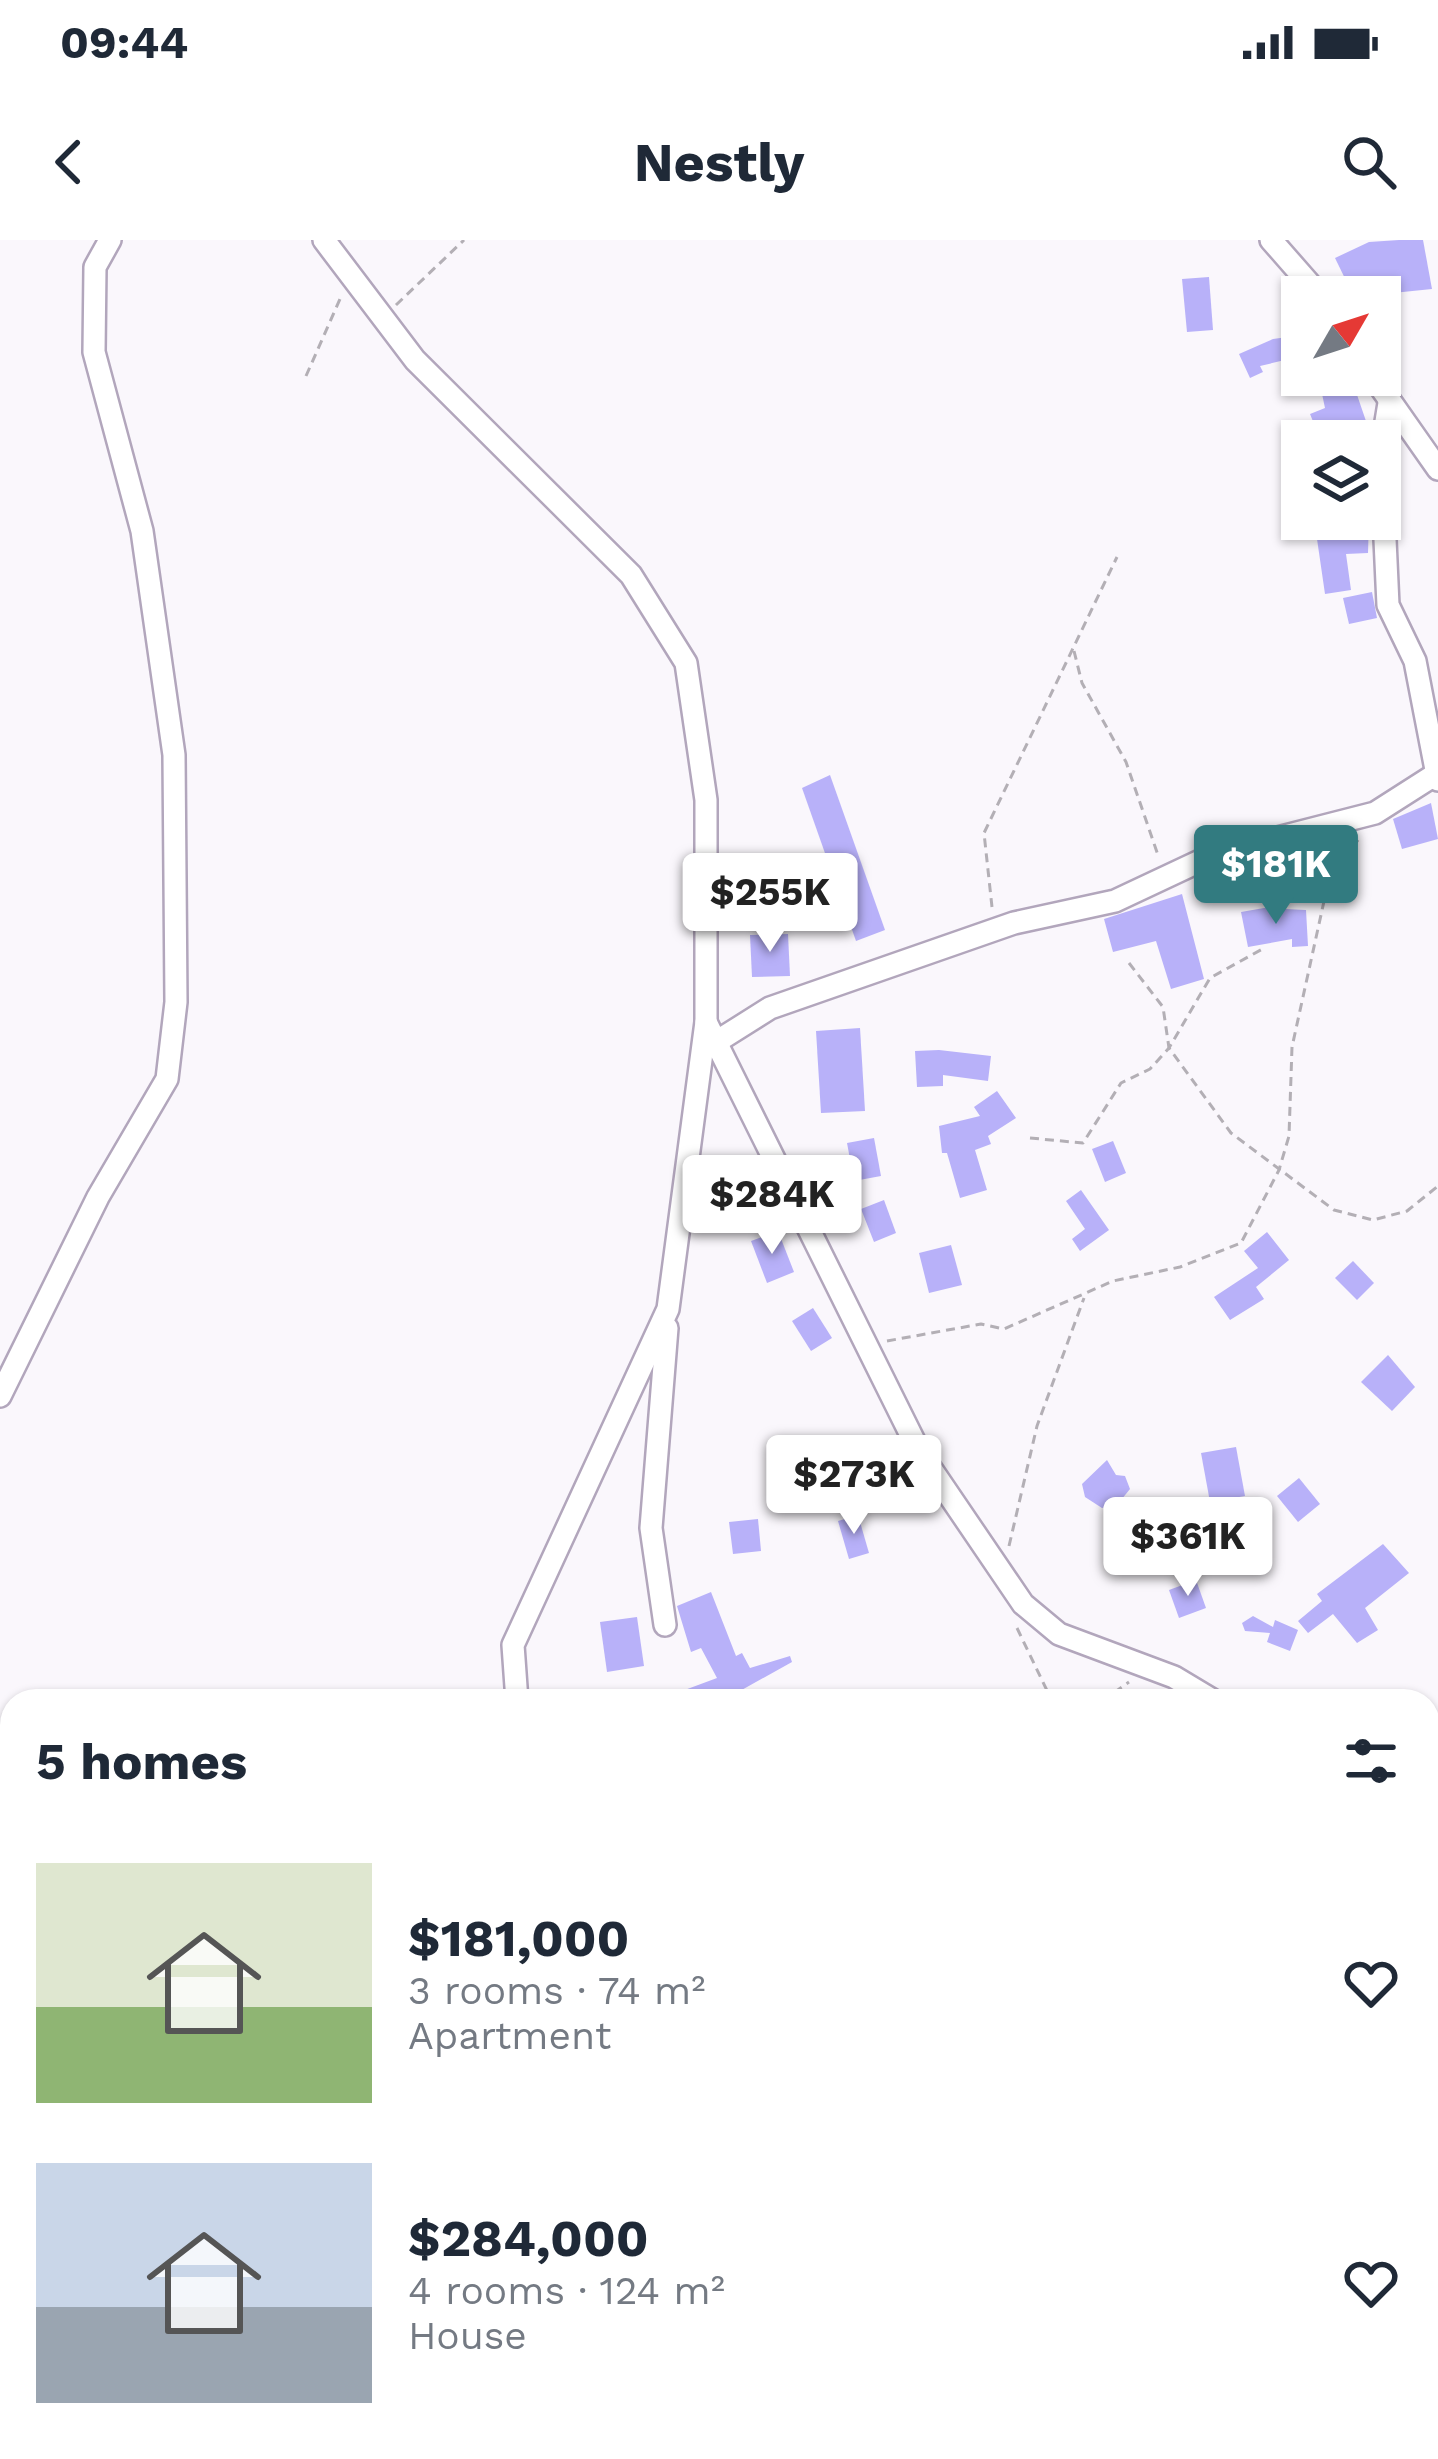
<!DOCTYPE html>
<meta charset="utf-8">
<style>
body{margin:0;font-family:"Work Sans",sans-serif;background:#f6f6f7;color:#1f2937;height:100vh;display:flex;flex-direction:column;font-size:45px;white-space:nowrap}
*{box-sizing:border-box;margin:0}
p{font-size:39px;color:#747a83}
.icon{flex:none;width:66px;height:66px;fill:none;stroke:currentColor;stroke-width:2;stroke-linecap:round;stroke-linejoin:round}
.map{position:relative;flex:1;overflow:hidden}
.panel{position:absolute;left:0px;top:1449px;width:1440px;height:771px;display:flex;flex-direction:column;background:#fff;border-radius:36px 36px 0 0;box-shadow:0 3px 9px #0004}
.panel>*{flex:none}
.needle{width:78px;rotate:51deg}
.fabs{position:absolute;left:1281px;top:36px;display:grid;gap:24px}
.fabs a{display:grid;place-items:center;width:120px;height:120px;border-radius:0px;background:#fff;box-shadow:0 3px 9px #0004;font-size:60px}
.price{position:absolute;translate:-50% -102px;padding:0 27px;border-radius:12px;background:#fff;color:#222;font-size:39px;line-height:78px;filter:drop-shadow(0 3px 6px #0008)}
.price::after{content:'';position:absolute;left:50%;top:72px;width:36px;height:27px;margin-left:-18px;background:inherit;clip-path:polygon(0 0,100% 0,50% 100%)}
.price.on{background:#327b80;color:#fff}
ul{padding:0;list-style:none}
li{display:flex;align-items:center;gap:36px;height:300px;padding:0 36px}
li span{display:grid;place-items:center;flex:none;width:336px;height:240px;border-radius:0px;color:#555}
li>.icon{margin-inline-start:auto}
span .icon{width:144px;height:144px;fill:#fffc;stroke-width:1}
li b{font-size:51px}
h2{display:flex;justify-content:space-between;align-items:center;height:144px;padding:0 36px;font-size:51px}
.status{display:flex;justify-content:space-between;align-items:center;height:84px;padding:0 60px;background:#fff;direction:ltr}
.status svg{height:33px;fill:currentColor}
header{display:flex;justify-content:space-between;align-items:center;height:156px;padding:0 36px;background:#fff;font-size:54px;font-weight:700}
.map>svg:first-child{display:block}
</style>
<div class="status"><b>09:44</b><svg viewBox="0 0 49 12"><path d="M0 12V9h3v3zM5 12V6h3v6zM10 12V3h3v9zM15 12V0h3v12zM26 1h20v11H26zM47 4h2v5h-2z"/></svg></div>
<header><svg class="icon" aria-label="back" viewBox="0 0 24 24"><path d="M15 5l-7 7 7 7"/></svg>Nestly<svg class="icon" aria-label="search" viewBox="0 0 24 24"><circle cx="10" cy="10" r="6"/><path d="M15 15l6 6"/></svg></header>
<div class="map">
<svg width="1438" height="2219" viewBox="0 0 1438 2219">
<rect width="100%" height="100%" fill="#faf7fc"/>
<g fill="#b8b1f9">
<polygon points="1399,0 1423,0 1432,49 1354,57 1335,18 1369,2"/>
<polygon points="1209,37 1213,90 1187,92 1182,39"/>
<polygon points="1302,95 1302,116 1260,126 1263,132 1250,138 1239,114 1273,99"/>
<polygon points="1318,135 1344,135 1347,149 1354,146 1367,184 1353,189 1362,201 1321,201 1310,174 1325,168"/>
<polygon points="1308,279 1369,279 1368,313 1346,314 1351,350 1325,354 1317,299 1310,300"/>
<polygon points="1372,352 1377,378 1349,384 1343,358"/>
<polygon points="830,535 885,690 856,701 802,548"/>
<polygon points="1431,563 1438,599 1402,609 1393,579"/>
<polygon points="1182,654 1204,739 1171,749 1156,701 1113,712 1104,679"/>
<polygon points="1264,668 1306,670 1308,706 1292,707 1292,699 1248,707 1241,672"/>
<polygon points="788,694 790,736 752,737 750,695"/>
<polygon points="860,788 865,871 821,873 816,791"/>
<polygon points="939,810 991,816 988,841 943,835 943,846 917,847 915,811"/>
<polygon points="997,851 1016,878 988,896 991,904 975,910 987,950 960,958 947,913 942,913 939,886 980,876 974,867"/>
<polygon points="874,898 881,936 854,941 847,903"/>
<polygon points="1113,901 1126,933 1105,942 1092,909"/>
<polygon points="1081,950 1109,990 1080,1011 1072,999 1085,989 1066,961"/>
<polygon points="884,960 896,993 874,1002 861,969"/>
<polygon points="778,991 794,1032 767,1043 751,1001"/>
<polygon points="1267,992 1289,1020 1256,1047 1264,1059 1230,1080 1214,1057 1258,1028 1244,1011"/>
<polygon points="951,1005 962,1045 929,1053 919,1013"/>
<polygon points="1353,1021 1374,1043 1357,1060 1335,1038"/>
<polygon points="813,1068 832,1098 811,1111 792,1081"/>
<polygon points="1388,1115 1415,1147 1392,1171 1361,1142"/>
<polygon points="1236,1207 1245,1256 1210,1262 1201,1213"/>
<polygon points="1107,1220 1116,1235 1125,1236 1130,1249 1117,1265 1102,1268 1085,1257 1082,1244"/>
<polygon points="1299,1238 1320,1264 1298,1282 1277,1256"/>
<polygon points="858,1275 869,1313 849,1319 838,1281"/>
<polygon points="758,1279 761,1311 733,1314 729,1282"/>
<polygon points="1383,1304 1409,1333 1365,1368 1378,1390 1357,1403 1333,1374 1308,1393 1298,1381 1322,1361 1317,1354"/>
<polygon points="1196,1340 1206,1368 1179,1378 1169,1350"/>
<polygon points="711,1352 736,1416 742,1413 750,1428 790,1416 792,1422 722,1461 655,1461 717,1438 701,1408 691,1412 677,1366"/>
<polygon points="1253,1376 1273,1387 1275,1380 1298,1390 1290,1411 1267,1402 1270,1393 1245,1391 1242,1383"/>
<polygon points="637,1377 644,1426 607,1432 600,1382"/>
</g>
<g fill="none" stroke-linecap="round" stroke-linejoin="round">
<g stroke="#b2a6bc" stroke-width="26">
<g id="minor">
<polyline points="324,0 415,120 631,335 686,423 706,560 706,782 668,1069 513,1405 517,1461"/>
<polyline points="1271,0 1321,57"/>
<polyline points="1372,135 1438,229"/>
<polyline points="1389,163 1381,212 1388,365 1415,421 1438,540"/>
<polyline points="706,782 919,1211 1023,1364 1059,1394 1174,1437 1214,1461"/>
<polyline points="716,802 770,768 1014,683 1115,661 1215,614 1375,573 1436,534"/>
<polyline points="0,1156 98,957 167,839 176,762 174,515 142,291 94,112 95,27 110,0"/>
<polyline points="665,1385 651,1288 667,1088"/>
<polyline points="1428,1630 1438,1636"/>
<polyline points="680,2219 681,2208"/>
</g>
</g>
<g stroke="#b3afb5" stroke-width="3" stroke-dasharray="9 6" stroke-linecap="butt">
<polyline points="396,65 464,0"/>
<polyline points="306,136 340,59"/>
<polyline points="1074,411 1082,443 1126,522 1159,618"/>
<polyline points="992,667 984,593 1117,317"/>
<polyline points="1129,723 1163,767 1169,808 1231,893 1334,970 1373,980 1407,971 1438,946"/>
<polyline points="1030,898 1083,903 1121,843 1150,829 1169,808 1210,738 1266,707"/>
<polyline points="887,1101 981,1084 1004,1089 1113,1041 1180,1027 1241,1003 1279,930 1289,896 1292,807 1328,643 1358,600"/>
<polyline points="1009,1306 1037,1186 1084,1058"/>
<polyline points="1017,1388 1052,1461"/>
<polyline points="1102,1461 1129,1442"/>
<polyline points="1375,1461 1379,1461"/>
<polyline points="1428,1474 1438,1477"/>
<polyline points="0,1820 12,1827"/>
<polyline points="0,2102 12,2102"/>
<polyline points="370,2208 394,2219"/>
<polyline points="432,2219 441,2208"/>
</g>
<use href="#minor" stroke="#fff" stroke-width="21"/>
</g>
</svg>
<div class="fabs">
<a><svg class="needle" viewBox="-14 -14 28 28"><path d="M0-13l5 13h-10z" fill="#e53935"/><path d="M0 13l5-13h-10z" fill="#747a83"/></svg></a>
<a><svg class="icon" aria-label="layers" viewBox="0 0 24 24"><path d="M12 4l9 5-9 5-9-5zM3 14l9 5 9-5"/></svg></a>
</div>
<b class="price on" style="left:1276px;top:687px">$181K</b>
<b class="price" style="left:770px;top:715px">$255K</b>
<b class="price" style="left:772px;top:1017px">$284K</b>
<b class="price" style="left:854px;top:1297px">$273K</b>
<b class="price" style="left:1188px;top:1359px">$361K</b>
<section class="panel">
<h2>5 homes<svg class="icon" aria-label="filters" viewBox="0 0 24 24"><path d="M4 7h16M4 17h16"/><circle cx="9" cy="7" r="2"/><circle cx="15" cy="17" r="2"/></svg></h2>
<ul>
<li><span style="background:linear-gradient(#dfe7d0 60%,#8fb573 0)"><svg class="icon" aria-label="home" viewBox="0 0 24 24"><path d="M3 11l9-7 9 7M6 9v11h12V9"/></svg></span><div><b>$181,000</b><p>3 rooms · 74 m²</p><p>Apartment</p></div><svg class="icon" aria-label="heart" viewBox="0 0 24 24"><path d="M12 20l-8-8c-3-5 5-10 8-4 3-6 11-1 8 4z"/></svg></li>
<li><span style="background:linear-gradient(#c9d6e8 60%,#9aa5b1 0)"><svg class="icon" aria-label="home" viewBox="0 0 24 24"><path d="M3 11l9-7 9 7M6 9v11h12V9"/></svg></span><div><b>$284,000</b><p>4 rooms · 124 m²</p><p>House</p></div><svg class="icon" aria-label="heart" viewBox="0 0 24 24"><path d="M12 20l-8-8c-3-5 5-10 8-4 3-6 11-1 8 4z"/></svg></li>
</ul>
</section>
</div>
